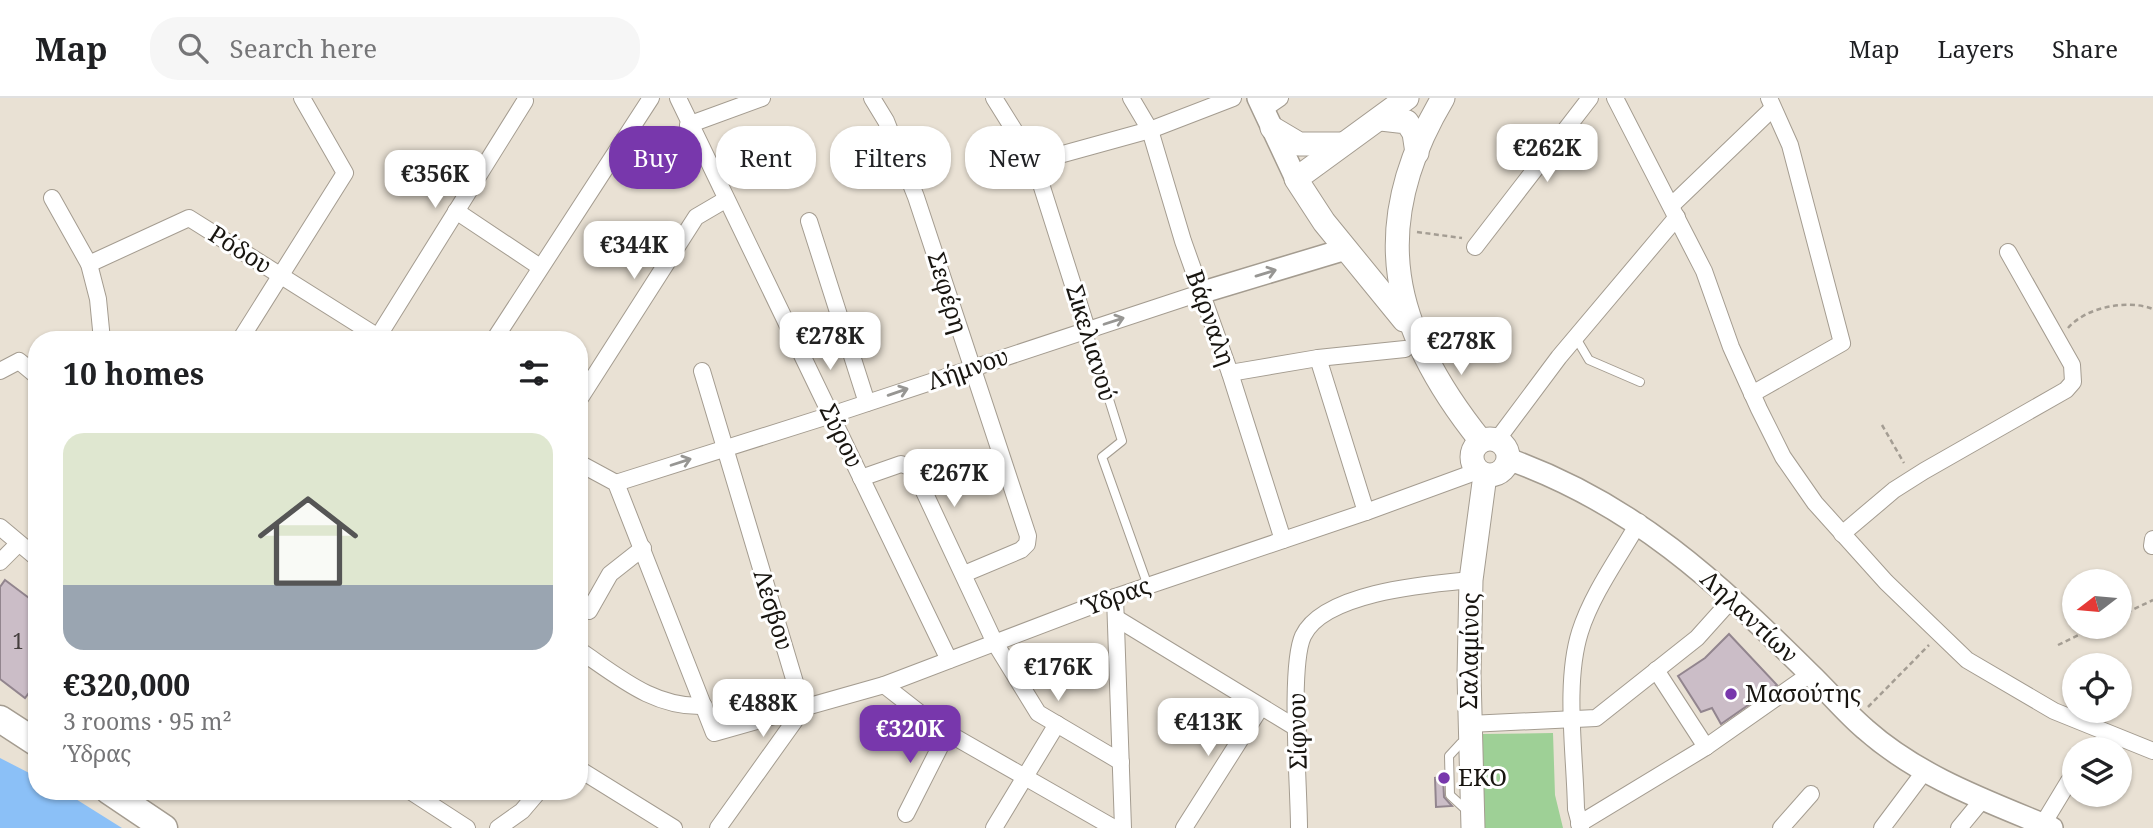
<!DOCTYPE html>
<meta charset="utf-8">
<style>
body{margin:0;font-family:"Noto Serif",serif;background:#f6f6f6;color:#202124;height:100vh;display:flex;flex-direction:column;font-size:26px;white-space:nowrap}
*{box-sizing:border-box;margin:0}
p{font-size:23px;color:#757577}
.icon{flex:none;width:38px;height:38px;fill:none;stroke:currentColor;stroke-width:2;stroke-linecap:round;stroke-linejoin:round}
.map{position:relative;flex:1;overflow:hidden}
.panel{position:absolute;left:28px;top:233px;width:560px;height:469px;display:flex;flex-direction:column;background:#fff;border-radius:28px;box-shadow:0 2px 5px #0004}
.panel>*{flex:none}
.top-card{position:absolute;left:609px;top:28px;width:665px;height:63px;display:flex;gap:14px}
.needle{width:46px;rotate:254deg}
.buttons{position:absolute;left:2062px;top:471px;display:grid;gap:14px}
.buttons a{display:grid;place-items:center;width:70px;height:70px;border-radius:50%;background:#fff;box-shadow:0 2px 5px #0004;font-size:35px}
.price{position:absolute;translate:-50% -60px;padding:0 16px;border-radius:14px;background:#fff;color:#222;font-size:23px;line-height:46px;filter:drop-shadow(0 2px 4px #0008)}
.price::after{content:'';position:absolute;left:50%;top:42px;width:21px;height:16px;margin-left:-10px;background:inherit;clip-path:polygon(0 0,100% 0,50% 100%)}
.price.active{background:#7837ac;color:#fff}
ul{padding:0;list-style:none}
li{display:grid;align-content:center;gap:14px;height:371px;padding:0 35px}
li+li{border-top:2px solid #e0e0e0}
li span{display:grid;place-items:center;height:217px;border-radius:21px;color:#555}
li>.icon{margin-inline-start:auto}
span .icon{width:126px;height:126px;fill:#fffc;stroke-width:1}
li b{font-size:30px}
h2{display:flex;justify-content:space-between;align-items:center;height:84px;padding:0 35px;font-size:30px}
.chip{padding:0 24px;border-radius:28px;background:#fff;box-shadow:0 2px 5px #0004;font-size:24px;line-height:63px}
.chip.active{background:#7837ac;color:#fff}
header{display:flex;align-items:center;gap:42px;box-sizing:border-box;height:98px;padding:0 35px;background:#fff;border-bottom:2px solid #e0e0e0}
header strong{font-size:33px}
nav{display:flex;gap:38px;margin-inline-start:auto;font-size:24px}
.search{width:490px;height:63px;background:#f6f6f6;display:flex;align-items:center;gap:18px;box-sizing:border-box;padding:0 24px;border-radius:28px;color:#757577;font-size:26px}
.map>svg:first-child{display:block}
</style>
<header>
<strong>Map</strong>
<div class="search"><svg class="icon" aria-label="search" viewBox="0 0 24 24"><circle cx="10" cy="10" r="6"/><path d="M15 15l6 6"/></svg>Search here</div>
<nav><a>Map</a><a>Layers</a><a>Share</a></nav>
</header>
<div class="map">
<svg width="2153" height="730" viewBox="0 0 2153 730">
<rect width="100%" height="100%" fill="#e9e1d4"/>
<polygon fill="#9ed096" points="1553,635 1555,697 1563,730 1485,730 1482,636"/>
<polygon fill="#8bc0f7" points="0,660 37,679 37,693 63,693 122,730 0,730"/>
<g fill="#cbbdc7" stroke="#92858e" stroke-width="2">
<polygon points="5,482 37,506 37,584 25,600 0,581 0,489"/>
<polygon points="1729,536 1777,587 1721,626 1712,610 1701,614 1678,578 1705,560"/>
<polygon points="1443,679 1444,699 1452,708 1436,709 1435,680"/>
</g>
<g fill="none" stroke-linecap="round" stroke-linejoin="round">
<g stroke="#a49c90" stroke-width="10">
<g id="service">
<polyline points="1087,231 1122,343 1102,359 1148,488"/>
<polyline points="1576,240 1589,262 1640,284"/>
<polyline points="1461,645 1449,658 1450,697 1464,710"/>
</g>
</g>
<g stroke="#a49c90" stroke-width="18">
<g id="minor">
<polyline points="678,0 949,562"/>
<polyline points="872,0 886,23 916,99 1028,438 1027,446 1021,452 964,476"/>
<polyline points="994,0 1034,64 1087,231"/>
<polyline points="1131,0 1150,32 1183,143 1230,275 1283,442"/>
<polyline points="1615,0 1704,173 1731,249 1759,311 1783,359 1815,405 1886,484 1967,562 2054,613 2153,653"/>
<polyline points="1264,11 1280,0"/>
<polyline points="688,27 762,0"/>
<polyline points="1034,64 1150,32 1233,0"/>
<polyline points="52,100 89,166 98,201 102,242"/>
<polyline points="1672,107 1772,11"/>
<polyline points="456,113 540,169"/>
<polyline points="809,123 867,305"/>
<polyline points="1475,149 1590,0"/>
<polyline points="89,166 189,120 383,242"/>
<polyline points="240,242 345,75 302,0"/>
<polyline points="376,242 525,3"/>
<polyline points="494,242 651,0"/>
<polyline points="1318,260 1366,414"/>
<polyline points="0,273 19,263 37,278"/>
<polyline points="702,273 803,611 718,730"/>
<polyline points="1230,275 1318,260 1405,251"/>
<polyline points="1752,296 1842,245 1790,47 1769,0"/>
<polyline points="579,302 696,119 725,102"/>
<polyline points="1497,342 1559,259 1677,119"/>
<polyline points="579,365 616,385 714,635 884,587 1115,499 1366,414 1478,373"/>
<polyline points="861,380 901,366 913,370 995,545 1038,615 1121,664"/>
<polyline points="616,385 831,317 1200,195"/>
<polyline points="0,429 37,460"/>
<polyline points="1842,436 1894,392 1924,373 2066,292 2073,284 2072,267 2008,154"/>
<polyline points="2152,448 2153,441"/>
<polyline points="0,464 18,446"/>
<polyline points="1115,499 1123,730"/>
<polyline points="589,513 610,476 643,450"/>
<polyline points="1116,520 1298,631"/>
<path d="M579 552C619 579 654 610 704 608"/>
<polyline points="1656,572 1706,649"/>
<polyline points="884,587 939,630 1114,730"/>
<polyline points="1469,626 1596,620 1697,540 1732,501"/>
<polyline points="579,671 674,730"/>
<polyline points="410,693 467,730"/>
<polyline points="906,716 947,635"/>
<polyline points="1579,726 1706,649 1810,576"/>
<polyline points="2043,726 2069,683"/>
<polyline points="498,730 522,713 539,693"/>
<polyline points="994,730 1057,626"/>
<polyline points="1184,730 1261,609"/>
<path d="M1299 730C1299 689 1289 569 1303 538 1324 494 1429 486 1471 482"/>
<path d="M1581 730 1576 711C1575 656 1564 585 1580 534 1592 496 1619 459 1639 424"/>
<polyline points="1781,730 1811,696"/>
<polyline points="1882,730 1924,674"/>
<polyline points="1959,730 1983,701"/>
</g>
</g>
<g stroke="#a49c90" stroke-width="24">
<g id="tertiary">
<polyline points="1258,0 1296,81"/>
<polyline points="1200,195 1346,151"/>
<path d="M1508 361C1634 406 1716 483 1809 575 1828 593 1845 614 1865 631 1919 679 1987 703 2052 730"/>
</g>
</g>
<g stroke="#a49c90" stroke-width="25">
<g id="secondary">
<path d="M1443 0C1366 129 1391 231 1481 343"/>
<polyline points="1381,21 1407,24 1414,35 1417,55"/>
<polyline points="1272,30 1299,46 1343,46"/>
<polyline points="1404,222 1324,124 1296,81 1407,0"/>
<circle cx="1490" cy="359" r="18"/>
<polyline points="1473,730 1469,577 1471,482 1485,377"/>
</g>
</g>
<g stroke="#a49c90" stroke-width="29">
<g id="primary">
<polyline points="0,621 37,645"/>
<polyline points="109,693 164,730"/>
</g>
</g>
<g stroke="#a49d93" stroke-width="2.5" stroke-dasharray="5 3.5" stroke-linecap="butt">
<polyline points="1417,134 1462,140"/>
<path d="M2068 230C2086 209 2128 201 2153 211"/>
<polyline points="1882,327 1904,365"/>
<polyline points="2119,518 2153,502"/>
<polyline points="2058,547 2097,528"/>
<polyline points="1868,609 1929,547"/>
</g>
<use href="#service" stroke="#fff" stroke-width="8"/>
<use href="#minor" stroke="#fff" stroke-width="16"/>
<use href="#tertiary" stroke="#fff" stroke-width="21"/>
<use href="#secondary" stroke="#fff" stroke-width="23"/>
<use href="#primary" stroke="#fff" stroke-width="26"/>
</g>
<defs><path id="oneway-shaft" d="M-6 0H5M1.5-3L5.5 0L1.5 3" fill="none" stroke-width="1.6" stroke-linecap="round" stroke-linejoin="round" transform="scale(1.75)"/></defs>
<g stroke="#979693">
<use href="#oneway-shaft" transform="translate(1266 175) rotate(-17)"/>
<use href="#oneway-shaft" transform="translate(1114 223) rotate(-18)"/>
<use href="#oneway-shaft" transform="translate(898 294) rotate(-19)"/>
<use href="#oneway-shaft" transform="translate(681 364) rotate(-18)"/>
</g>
<g fill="#7837ac" stroke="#fff" stroke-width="2.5">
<circle cx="1731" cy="596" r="7"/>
<circle cx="1444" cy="680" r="7"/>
</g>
<g text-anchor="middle" stroke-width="6" stroke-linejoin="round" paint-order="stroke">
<g font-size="21" fill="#453f3e">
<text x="18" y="551">1</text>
</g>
<g font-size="24" fill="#181510" stroke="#fff">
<text transform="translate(240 152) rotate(32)" y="8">Ρόδου</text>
<text transform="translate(947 195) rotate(73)" y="8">Σεφέρη</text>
<text transform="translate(1210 220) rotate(70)" y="8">Βάρναλη</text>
<text transform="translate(1091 245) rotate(73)" y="8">Σικελιανού</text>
<text transform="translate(968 271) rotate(-19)" y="8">Λήμνου</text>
<text transform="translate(841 338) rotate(64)" y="8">Σύρου</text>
<text transform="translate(1116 499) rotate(-20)" y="8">Ύδρας</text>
<text transform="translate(773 512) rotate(73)" y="8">Λέσβου</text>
<text transform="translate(1749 519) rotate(43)" y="8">Ληλαντίων</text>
<text transform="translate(1470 553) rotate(-89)" y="8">Σαλαμίνος</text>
<text transform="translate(1298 633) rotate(-91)" y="8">Σίφνου</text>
</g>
<g font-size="24" fill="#181510" stroke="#fff" text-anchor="start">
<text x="1745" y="604">Μασούτης</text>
<text x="1458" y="688">EKO</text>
</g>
</g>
</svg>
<div class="buttons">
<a><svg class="needle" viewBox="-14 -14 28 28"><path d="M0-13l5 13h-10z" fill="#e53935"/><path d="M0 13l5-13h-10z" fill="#757577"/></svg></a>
<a><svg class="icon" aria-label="locate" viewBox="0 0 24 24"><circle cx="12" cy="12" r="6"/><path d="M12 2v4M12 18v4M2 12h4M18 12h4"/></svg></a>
<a><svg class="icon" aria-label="layers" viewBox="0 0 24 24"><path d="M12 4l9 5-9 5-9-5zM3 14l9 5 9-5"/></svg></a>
</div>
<b class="price" style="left:1547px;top:86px">€262K</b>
<b class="price" style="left:435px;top:112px">€356K</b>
<b class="price" style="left:634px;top:183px">€344K</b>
<b class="price" style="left:830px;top:274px">€278K</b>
<b class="price" style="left:1461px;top:279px">€278K</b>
<b class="price" style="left:954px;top:411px">€267K</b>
<b class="price" style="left:1058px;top:605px">€176K</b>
<b class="price" style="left:763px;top:641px">€488K</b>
<b class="price" style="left:1208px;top:660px">€413K</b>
<b class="price active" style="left:910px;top:667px">€320K</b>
<div class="top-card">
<a class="chip active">Buy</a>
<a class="chip">Rent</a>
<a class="chip">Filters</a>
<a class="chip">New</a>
</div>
<section class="panel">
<h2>10 homes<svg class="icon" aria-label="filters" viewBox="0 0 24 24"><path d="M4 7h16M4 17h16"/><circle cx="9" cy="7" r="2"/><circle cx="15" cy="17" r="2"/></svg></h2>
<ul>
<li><span style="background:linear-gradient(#dfe7d0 70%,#9aa5b1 0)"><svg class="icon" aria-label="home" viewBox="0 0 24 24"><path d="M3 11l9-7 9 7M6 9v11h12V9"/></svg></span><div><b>€320,000</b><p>3 rooms · 95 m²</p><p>Ύδρας</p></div></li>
</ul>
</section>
</div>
